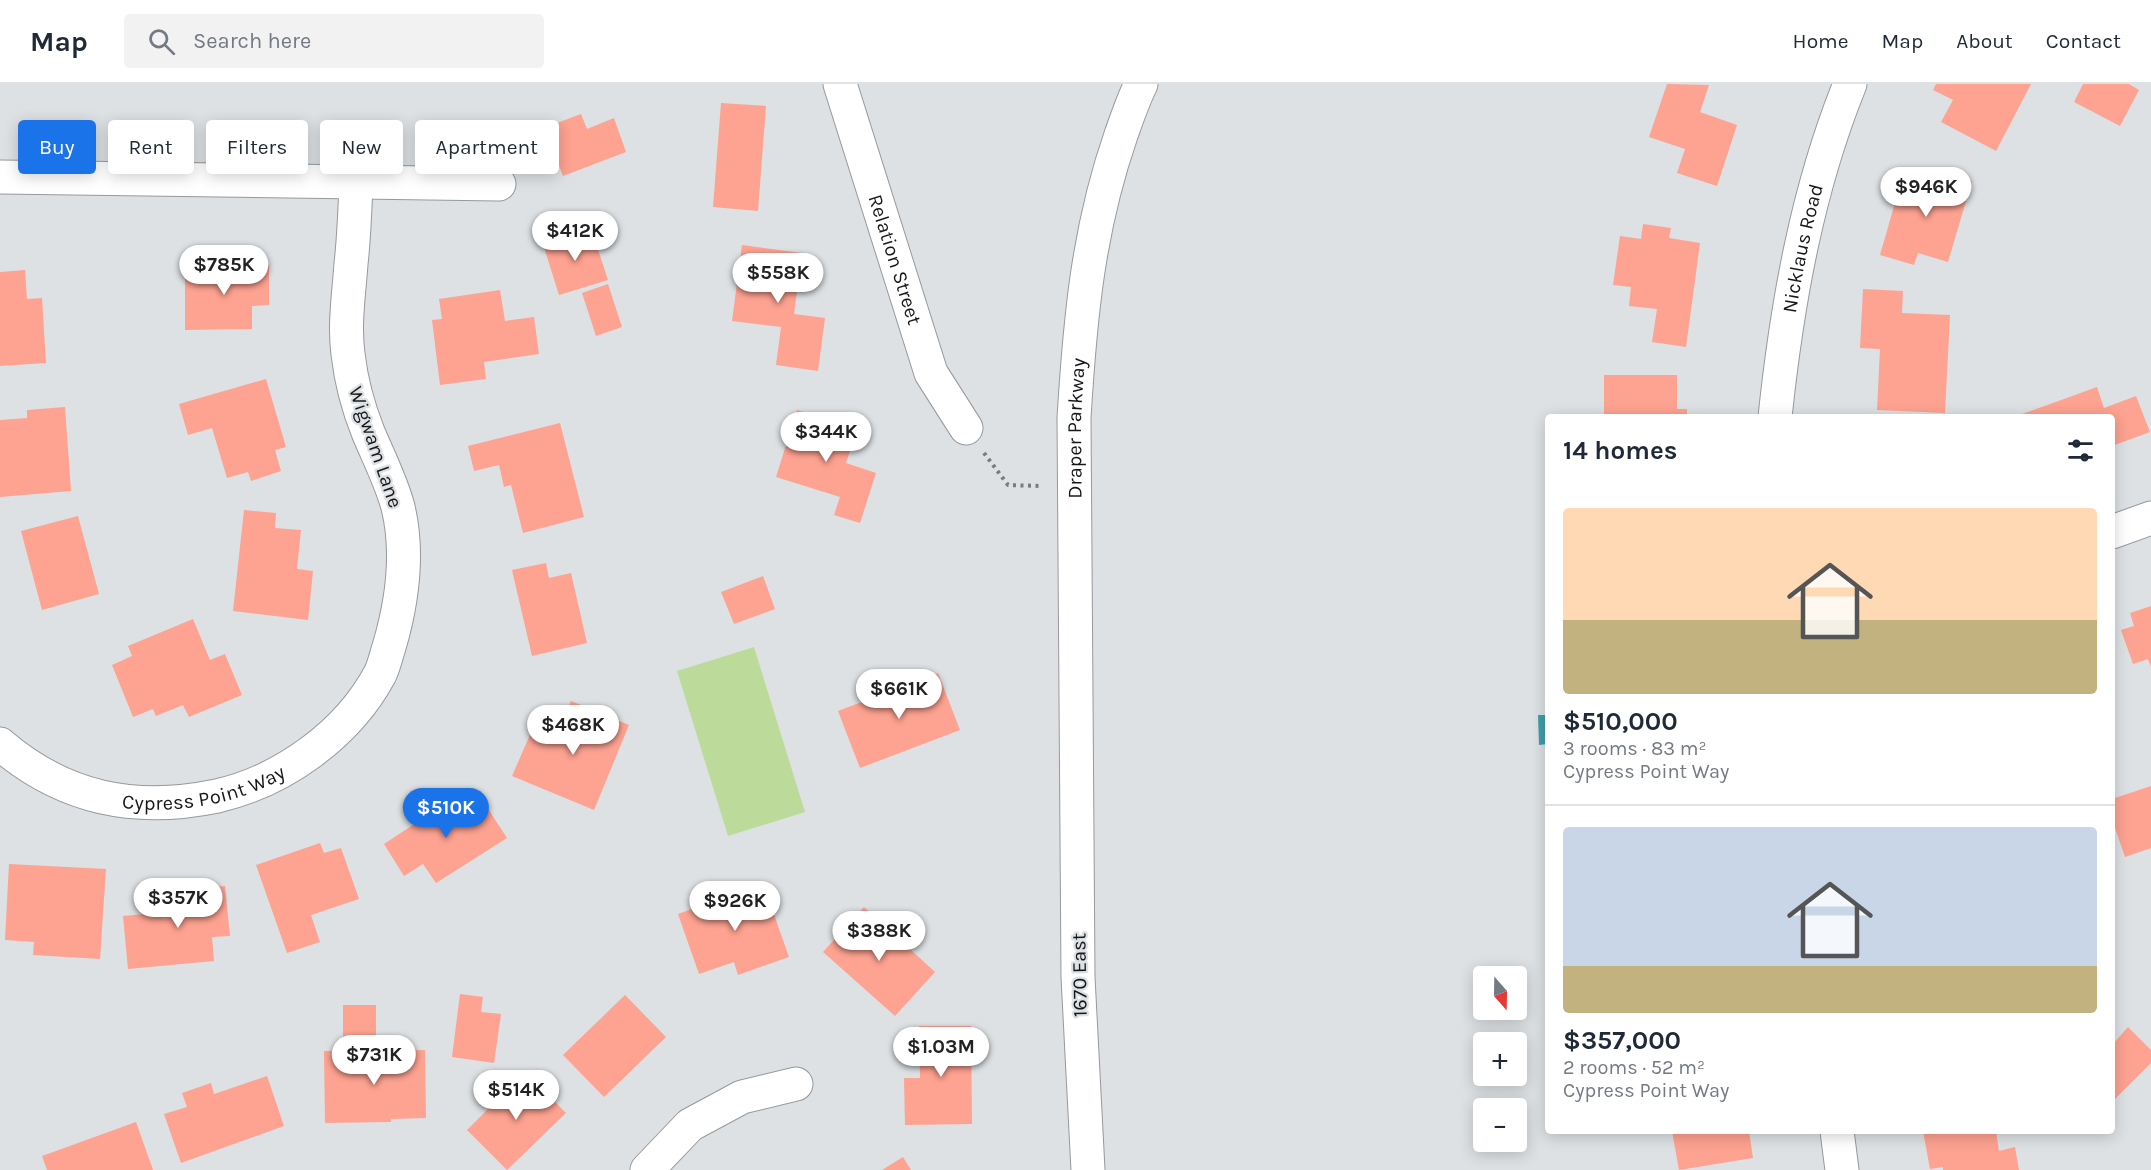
<!DOCTYPE html>
<meta charset="utf-8">
<style>
body{margin:0;font-family:Karla,sans-serif;background:#f2f2f3;color:#1f2937;height:100vh;display:flex;flex-direction:column;font-size:22px;white-space:nowrap}
*{box-sizing:border-box;margin:0}
p{font-size:20px;color:#747a83}
.icon{flex:none;width:33px;height:33px;fill:none;stroke:currentColor;stroke-width:2;stroke-linecap:round;stroke-linejoin:round}
.map{position:relative;flex:1;overflow:hidden}
.details{position:absolute;left:1545px;top:330px;width:570px;height:720px;display:flex;flex-direction:column;background:#fff;border-radius:6px;box-shadow:0 3px 15px #0003}
.details>*{flex:none}
.top-card{position:absolute;left:18px;top:36px;width:570px;height:54px;display:flex;gap:12px}
.needle{width:39px;rotate:160deg}
.controls{position:absolute;left:1473px;top:882px;display:grid;gap:12px}
.controls a{display:grid;place-items:center;width:54px;height:54px;border-radius:6px;background:#fff;box-shadow:0 3px 15px #0003;font-size:30px}
.price{position:absolute;translate:-50% -51px;padding:0 14px;border-radius:21px;background:#fff;color:#222;font-size:20px;line-height:39px;filter:drop-shadow(0 2px 3px #0008)}
.price::after{content:'';position:absolute;left:50%;top:36px;width:18px;height:14px;margin-left:-9px;background:inherit;clip-path:polygon(0 0,100% 0,50% 100%)}
.price.current{background:#1a73e8;color:#fff}
ul{padding:0;list-style:none}
li{display:grid;align-content:center;gap:12px;height:318px;padding:0 18px}
li+li{border-top:2px solid #e0e1e3}
li span{display:grid;place-items:center;height:186px;border-radius:6px;color:#555}
li>.icon{margin-inline-start:auto}
span .icon{width:108px;height:108px;fill:#fffc;stroke-width:1}
li b{font-size:26px}
h2{display:flex;justify-content:space-between;align-items:center;height:72px;padding:0 18px;font-size:26px}
.tag{padding:0 21px;border-radius:6px;background:#fff;box-shadow:0 3px 15px #0003;font-size:21px;line-height:54px}
.tag.current{background:#1a73e8;color:#fff}
header{display:flex;align-items:center;gap:36px;box-sizing:border-box;height:84px;padding:0 30px;background:#fff;border-bottom:2px solid #e0e1e3}
header strong{font-size:28px}
nav{display:flex;gap:33px;margin-inline-start:auto;font-size:21px}
.search{width:420px;height:54px;background:#f2f2f3;display:flex;align-items:center;gap:15px;box-sizing:border-box;padding:0 21px;border-radius:6px;color:#747a83;font-size:22px}
.map>svg:first-child{display:block}
</style>
<header>
<strong>Map</strong>
<div class="search"><svg class="icon" aria-label="search" viewBox="0 0 24 24"><circle cx="10" cy="10" r="6"/><path d="M15 15l6 6"/></svg>Search here</div>
<nav><a>Home</a><a>Map</a><a>About</a><a>Contact</a></nav>
</header>
<div class="map">
<svg width="2151" height="1086" viewBox="0 0 2151 1086">
<rect width="100%" height="100%" fill="#dde1e4"/>
<polygon fill="#bcdb9b" points="754,563 805,728 728,752 677,587"/>
<polygon fill="#3e9fab" points="1538,631 1548,631 1548,660 1539,661"/>
<g fill="#fea291">
<polygon points="1667,0 1709,1 1700,28 1737,41 1717,102 1677,89 1685,65 1649,53"/>
<polygon points="1936,0 2031,0 1996,67 1941,38 1953,16 1933,6"/>
<polygon points="2083,0 2129,0 2139,6 2120,42 2074,18"/>
<polygon points="721,19 766,22 758,127 713,123"/>
<polygon points="581,30 587,45 614,34 626,68 563,92 544,44"/>
<polygon points="1925,83 1972,97 1948,178 1918,169 1914,181 1880,171 1901,98 1919,103"/>
<polygon points="1643,140 1671,144 1669,154 1700,159 1686,263 1652,258 1657,225 1629,222 1631,203 1613,201 1620,152 1641,155"/>
<polygon points="591,144 608,196 559,211 543,160"/>
<polygon points="742,161 802,169 794,230 825,234 818,287 776,281 781,243 732,237"/>
<polygon points="269,181 269,221 252,222 252,245 185,246 185,182"/>
<polygon points="25,186 27,215 42,214 46,279 0,282 0,188"/>
<polygon points="608,200 622,243 596,252 582,209"/>
<polygon points="1863,205 1903,207 1902,229 1950,231 1945,329 1877,326 1880,265 1860,264"/>
<polygon points="500,206 505,237 534,233 539,270 484,278 486,295 440,301 432,236 442,235 439,215"/>
<polygon points="1604,291 1677,291 1677,325 1687,325 1687,333 1604,333"/>
<polygon points="266,295 286,363 275,366 281,387 251,397 248,388 227,394 212,344 188,351 179,320"/>
<polygon points="2097,303 2104,324 2136,312 2150,348 2112,362 2112,333 2023,333 2022,330"/>
<polygon points="65,323 71,407 0,413 0,336 27,334 27,326"/>
<polygon points="797,326 857,345 846,379 876,389 860,439 834,431 840,413 776,393"/>
<polygon points="560,339 584,433 523,449 511,401 504,403 499,381 474,387 468,362"/>
<polygon points="244,426 276,429 275,444 301,446 297,485 313,487 308,536 233,527"/>
<polygon points="78,432 99,510 42,526 21,447"/>
<polygon points="546,479 549,494 571,489 587,559 532,572 512,486"/>
<polygon points="763,492 775,525 734,540 721,508"/>
<polygon points="2151,522 2151,583 2148,575 2133,580 2121,546 2134,542 2130,529"/>
<polygon points="193,535 210,576 225,570 242,611 189,633 183,621 156,632 153,625 133,633 112,581 132,572 128,562"/>
<polygon points="938,589 960,646 860,684 838,627"/>
<polygon points="571,617 629,641 594,726 512,692 533,644 555,654"/>
<polygon points="2151,702 2151,764 2125,773 2112,735 2112,715"/>
<polygon points="457,712 465,724 481,714 507,754 436,799 423,780 404,792 384,760"/>
<polygon points="320,759 324,769 341,764 359,815 311,831 320,858 287,869 256,781"/>
<polygon points="9,780 106,785 100,875 33,871 34,858 5,856"/>
<polygon points="763,799 789,873 738,891 734,878 699,890 678,830"/>
<polygon points="225,802 230,852 212,853 214,877 128,885 123,832 145,830 144,822 173,819 172,807"/>
<polygon points="864,823 935,888 895,932 823,868"/>
<polygon points="460,910 483,913 481,928 501,930 494,979 452,973"/>
<polygon points="625,911 666,953 604,1013 563,971"/>
<rect x="343" y="921" width="33" height="32"/>
<polygon points="919,942 971,942 972,1040 905,1041 904,994 920,994"/>
<polygon points="2128,943 2151,966 2151,979 2112,1018 2112,957 2114,959"/>
<polygon points="425,966 426,1034 391,1035 391,1038 325,1039 324,967"/>
<polygon points="525,988 566,1029 507,1086 467,1046"/>
<polygon points="267,992 284,1042 181,1079 164,1030 187,1023 182,1009 211,999 214,1010"/>
<polygon points="136,1038 153,1086 47,1086 42,1072"/>
<polygon points="1672,1047 1749,1047 1753,1074 1679,1086"/>
<polygon points="1923,1047 1996,1047 1999,1067 2015,1063 2019,1086 1943,1086 1943,1083 1930,1085"/>
<polygon points="903,1073 911,1086 882,1086"/>
</g>
<g fill="none" stroke-linecap="round" stroke-linejoin="round">
<g stroke="#96999d" stroke-width="35">
<g id="minor">
<path id="s1" d="M840 0 931 289 966 344"/>
<polyline points="0,93 499,100"/>
<path id="s2" d="M1775 333C1787 220 1807 106 1850 0"/>
<polyline points="2112,448 2151,434"/>
<path id="s3" d="M0 660C64 715 135 729 217 712 283 697 348 650 380 590 384 582 386 572 389 563 402 519 409 469 398 423 391 397 378 372 368 348 358 323 351 296 348 270 344 240 349 209 351 180 354 153 355 126 356 99"/>
<polyline points="1837,1047 1842,1086"/>
<polyline points="647,1086 690,1041 742,1013 796,1000"/>
</g>
</g>
<g stroke="#96999d" stroke-width="35">
<g id="major">
<path id="s4" d="M1088 1086 1078 893 1074 334C1080 235 1088 146 1121 51 1127 34 1133 16 1141 0"/>
</g>
</g>
<polyline stroke="#797b7e" stroke-width="4" stroke-dasharray="3 4.5" stroke-linecap="butt" points="984,369 1008,401 1041,402"/>
<use href="#minor" stroke="#fff" stroke-width="33"/>
<use href="#major" stroke="#fff" stroke-width="33"/>
</g>
<g text-anchor="middle" stroke-width="4.5" stroke-linejoin="round" paint-order="stroke">
<g font-size="20" fill="#161719" stroke="#dde1e4">
<text dy="7" stroke="none"><textPath href="#s2" startOffset="171">Nicklaus Road</textPath></text>
<text dy="7" stroke="none"><textPath href="#s1" startOffset="184">Relation Street</textPath></text>
<text dy="7" stroke="none"><textPath href="#s4" startOffset="742">Draper Parkway</textPath></text>
<text transform="translate(376 363) rotate(71)" y="7">Wigwam Lane</text>
<text dy="7" stroke="none"><textPath href="#s3" startOffset="220">Cypress Point Way</textPath></text>
<text transform="translate(1079 891) rotate(-91)" y="7">1670 East</text>
</g>
</g>
</svg>
<div class="controls">
<a><svg class="needle" viewBox="-14 -14 28 28"><path d="M0-13l5 13h-10z" fill="#e53935"/><path d="M0 13l5-13h-10z" fill="#747a83"/></svg></a>
<a>+</a>
<a>−</a>
</div>
<b class="price" style="left:1926px;top:134px">$946K</b>
<b class="price" style="left:575px;top:178px">$412K</b>
<b class="price" style="left:224px;top:212px">$785K</b>
<b class="price" style="left:778px;top:220px">$558K</b>
<b class="price" style="left:826px;top:379px">$344K</b>
<b class="price" style="left:899px;top:636px">$661K</b>
<b class="price" style="left:573px;top:672px">$468K</b>
<b class="price current" style="left:446px;top:755px">$510K</b>
<b class="price" style="left:178px;top:845px">$357K</b>
<b class="price" style="left:735px;top:848px">$926K</b>
<b class="price" style="left:879px;top:878px">$388K</b>
<b class="price" style="left:941px;top:994px">$1.03M</b>
<b class="price" style="left:374px;top:1002px">$731K</b>
<b class="price" style="left:516px;top:1037px">$514K</b>
<div class="top-card">
<a class="tag current">Buy</a>
<a class="tag">Rent</a>
<a class="tag">Filters</a>
<a class="tag">New</a>
<a class="tag">Apartment</a>
</div>
<section class="details">
<h2>14 homes<svg class="icon" aria-label="filters" viewBox="0 0 24 24"><path d="M4 7h16M4 17h16"/><circle cx="9" cy="7" r="2"/><circle cx="15" cy="17" r="2"/></svg></h2>
<ul>
<li><span style="background:linear-gradient(#ffd9b3 60%,#c2b280 0)"><svg class="icon" aria-label="home" viewBox="0 0 24 24"><path d="M3 11l9-7 9 7M6 9v11h12V9"/></svg></span><div><b>$510,000</b><p>3 rooms · 83 m²</p><p>Cypress Point Way</p></div></li>
<li><span style="background:linear-gradient(#c9d6e8 75%,#c2b280 0)"><svg class="icon" aria-label="home" viewBox="0 0 24 24"><path d="M3 11l9-7 9 7M6 9v11h12V9"/></svg></span><div><b>$357,000</b><p>2 rooms · 52 m²</p><p>Cypress Point Way</p></div></li>
</ul>
</section>
</div>
